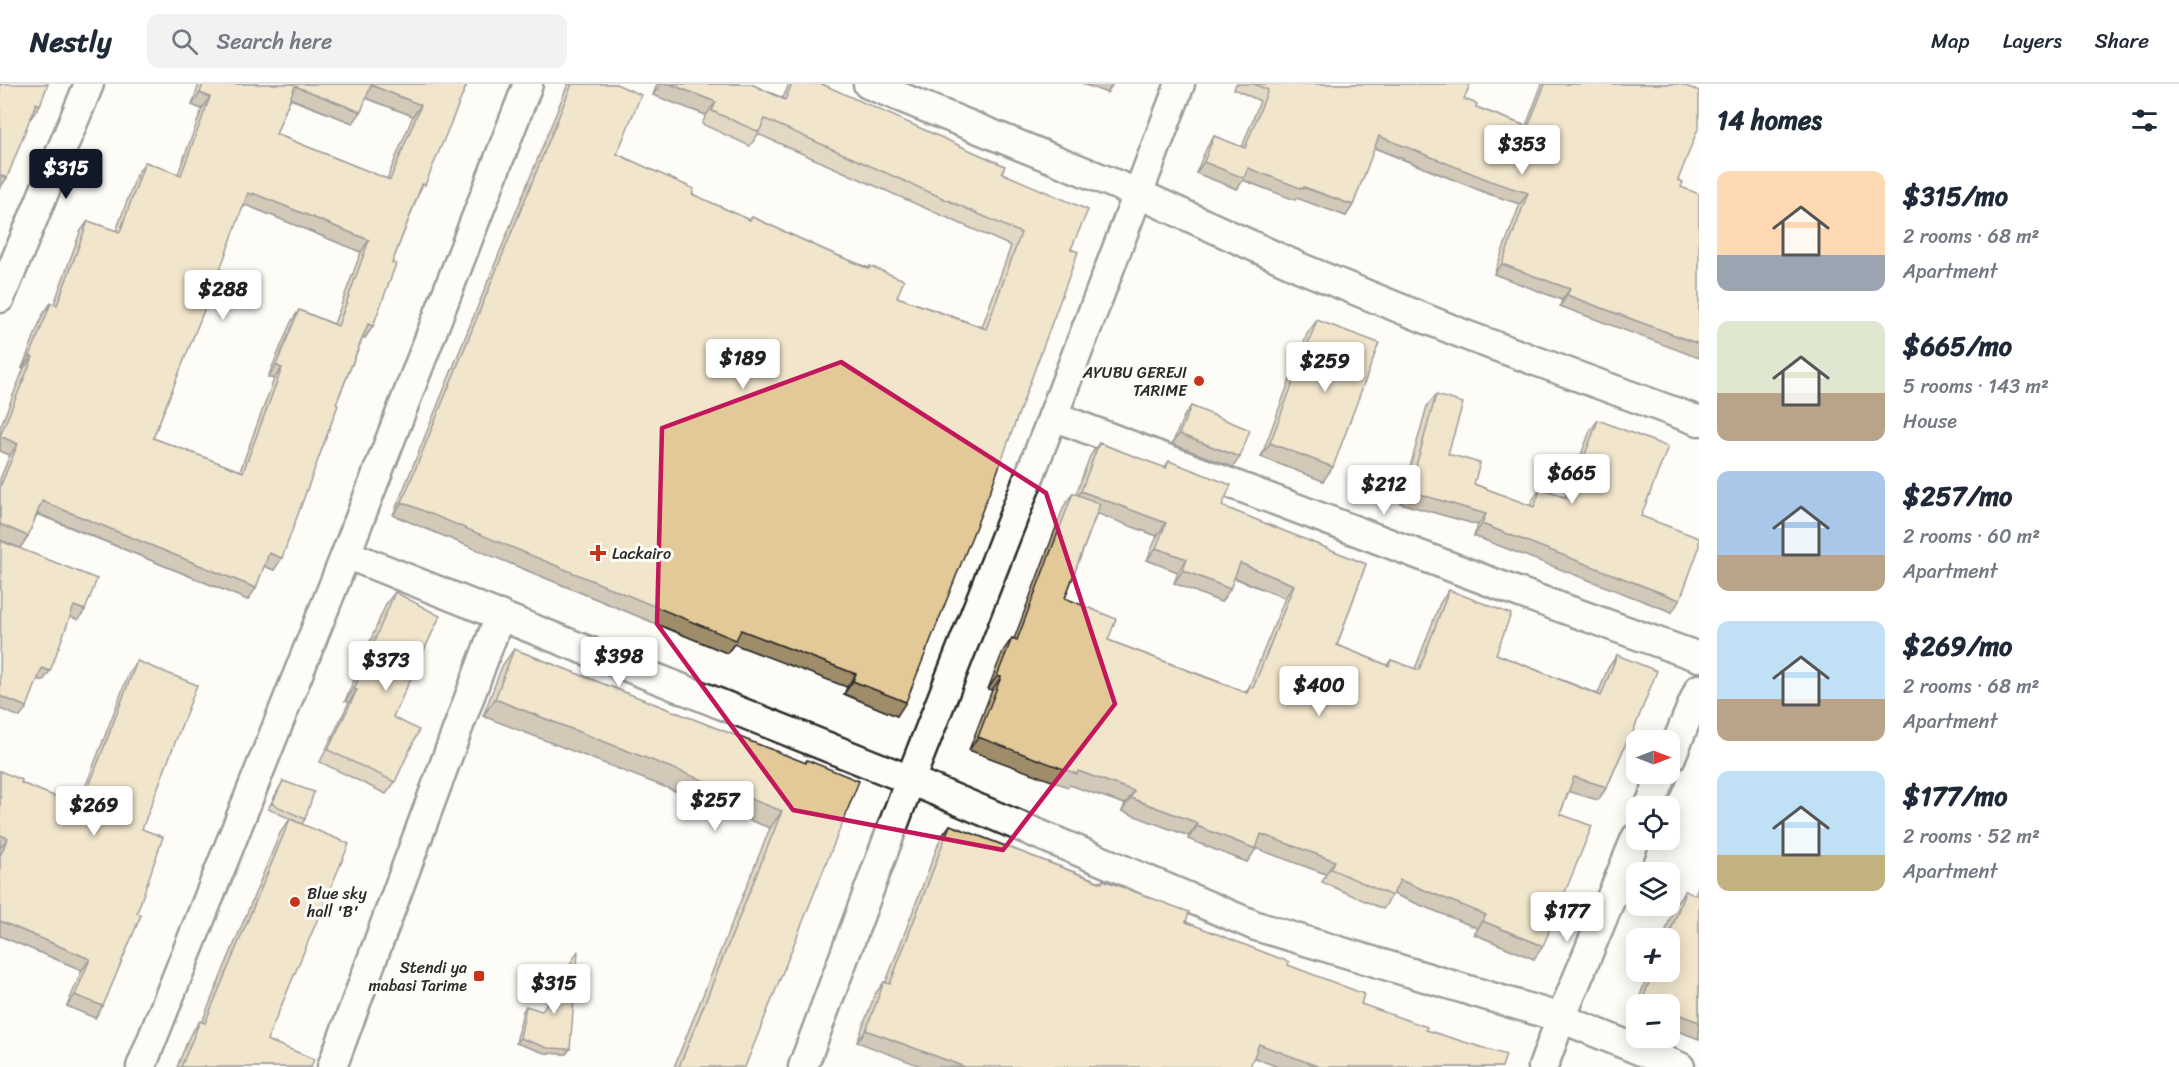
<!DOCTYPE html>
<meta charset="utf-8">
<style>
body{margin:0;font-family:Sriracha,sans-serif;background:#f2f2f3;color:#1f2937;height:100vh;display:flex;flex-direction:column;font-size:22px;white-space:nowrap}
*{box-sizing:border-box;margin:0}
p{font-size:20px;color:#747a83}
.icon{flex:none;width:33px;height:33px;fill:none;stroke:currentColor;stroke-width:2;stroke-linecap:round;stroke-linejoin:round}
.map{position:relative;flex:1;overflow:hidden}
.side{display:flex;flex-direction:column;background:#fff;width:480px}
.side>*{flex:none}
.needle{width:39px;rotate:90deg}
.fabs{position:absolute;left:1626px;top:646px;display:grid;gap:12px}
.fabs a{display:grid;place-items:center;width:54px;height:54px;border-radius:12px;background:#fff;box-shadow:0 3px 15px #0003;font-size:30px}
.price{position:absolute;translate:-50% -51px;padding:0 14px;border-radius:6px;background:#fff;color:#222;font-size:20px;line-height:39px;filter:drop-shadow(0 2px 3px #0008)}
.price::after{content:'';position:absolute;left:50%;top:36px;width:18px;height:14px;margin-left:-9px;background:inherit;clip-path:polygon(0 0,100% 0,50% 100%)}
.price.selected{background:#111827;color:#fff}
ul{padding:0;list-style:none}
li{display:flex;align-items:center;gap:18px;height:150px;padding:0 18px}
li span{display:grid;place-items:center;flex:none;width:168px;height:120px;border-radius:12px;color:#555}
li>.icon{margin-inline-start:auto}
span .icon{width:72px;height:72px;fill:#fffc;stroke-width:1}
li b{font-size:26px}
h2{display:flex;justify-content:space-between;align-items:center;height:72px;padding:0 18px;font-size:26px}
header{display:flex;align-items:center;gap:36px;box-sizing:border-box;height:84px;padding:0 30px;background:#fff;border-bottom:2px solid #e0e1e3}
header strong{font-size:28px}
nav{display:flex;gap:33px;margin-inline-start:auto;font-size:21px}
.search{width:420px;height:54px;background:#f2f2f3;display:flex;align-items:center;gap:15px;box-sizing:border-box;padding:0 21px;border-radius:12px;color:#747a83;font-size:22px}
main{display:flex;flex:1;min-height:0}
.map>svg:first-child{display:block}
</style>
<header>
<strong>Nestly</strong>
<div class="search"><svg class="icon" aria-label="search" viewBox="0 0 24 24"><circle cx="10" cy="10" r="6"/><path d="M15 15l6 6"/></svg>Search here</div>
<nav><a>Map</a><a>Layers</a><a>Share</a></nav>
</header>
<main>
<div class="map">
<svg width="1699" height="983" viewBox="0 0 1699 983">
<rect width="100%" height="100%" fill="#fdfcf7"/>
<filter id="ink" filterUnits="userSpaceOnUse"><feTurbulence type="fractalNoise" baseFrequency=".0167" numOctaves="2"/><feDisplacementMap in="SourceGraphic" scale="12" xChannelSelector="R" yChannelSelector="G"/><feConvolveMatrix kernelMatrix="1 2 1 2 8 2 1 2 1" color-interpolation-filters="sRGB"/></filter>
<g filter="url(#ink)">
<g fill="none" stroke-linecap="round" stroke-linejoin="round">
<g stroke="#2b2b2b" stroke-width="33">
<g id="minor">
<polyline points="868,0 1137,109 1301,184 1468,252 1699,337"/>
<polyline points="0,214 89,0"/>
<polyline points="1053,332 1512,506 1699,573"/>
<polyline points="346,470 910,696 1256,842 1561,934 1680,983"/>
<polyline points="1670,675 1699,605"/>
<polyline points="1649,723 1663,690"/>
<polyline points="141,983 346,470 528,0"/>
<polyline points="332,983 500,531"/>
<polyline points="803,983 910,696 1053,332 1180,0"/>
<polyline points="1543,983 1561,934 1636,754"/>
</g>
</g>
<use href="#minor" stroke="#fdfcf7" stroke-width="28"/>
</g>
<g fill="#c3ad83" stroke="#2b2b2b" stroke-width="1.5" fill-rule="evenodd">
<path d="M199 0H467L418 111 392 179 373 242 365 254 363 253 336 320 274 486 264 482 248 516 37 430 28 452 20 464 0 456V395L10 371 0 367V344L24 284H22L43 230 51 219 54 220 80 148 88 137 116 147 137 90 145 78 178 90 202 25 192 21ZM366 14 413 32 387 95 276 50 290 15 353 39ZM246 121 361 168 334 240 299 226 291 238 268 293 274 295 240 387 153 354 243 122 244 123Z"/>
<polygon points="568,0 616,0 617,70 692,110 750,136 752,133 827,167 869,184 870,182 897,213 982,243 1011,162 758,50 750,62 702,40 706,31 653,11 657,0 751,0 783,14 789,0 822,0 1002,89 1071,165 897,632 844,610 847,603 734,560 727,569 393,431"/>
<polygon points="1236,0 1470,0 1464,15 1476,23 1526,42 1542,0 1680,0 1699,42 1560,222 1562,216 1494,190 1520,120 1489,110 1374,64 1353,121 1346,132 1297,114 1295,116 1243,96 1237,105 1196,89 1207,63 1214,52 1242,63 1260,17 1234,5"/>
<polygon points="1317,236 1323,397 1261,373 1307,250"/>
<polygon points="1436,311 1448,370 1474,400 1530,422 1533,415 1541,404 1565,413 1590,347 1598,336 1641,432 1672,528 1474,452 1478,441 1400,419 1427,322"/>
<polygon points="1191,322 1233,383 1172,360 1184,332"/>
<path d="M1099 359 1164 384 1169 377 1222 422 1366 480 1337 561 1387 581 1391 576 1415 585 1440 519 1449 506 1496 570 1598 610 1608 584 1617 571 1631 653 1625 661 1607 703 1598 716 1569 707 1560 730 1534 875 1474 850 1477 844 1393 810 1383 825 1322 798 1326 790 1256 764 1247 778 1188 755 1189 752 1122 727 1125 720 1070 701 1068 703 969 666 992 606 988 605 1003 567 1012 554 1014 555 1064 422 1073 409 1076 410 1090 372ZM1097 429 1157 452 1147 476 1178 488 1174 499 1221 518 1230 505 1234 494 1285 514 1249 603 1246 608 1108 556 1065 514Z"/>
<polygon points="395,508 393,633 395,698 386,710 320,678 349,618 345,617 386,520"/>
<polygon points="514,565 805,679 807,676 745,983 674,983 770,744 483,632 502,582"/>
<polygon points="137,577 142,745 95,934 67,922 82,886 0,852 0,687 21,699 78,722 129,589"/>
<polygon points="283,697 305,735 302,740 268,725"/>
<polygon points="290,735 267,956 311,983 177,983 190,951 200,937 202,938 280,749"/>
<polygon points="950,741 1101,798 1103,796 1186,838 1288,881 1361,920 1426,946 1502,983 1278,983 1253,973 857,958 875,910 884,898 886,898 941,753"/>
<polygon points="1699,799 1699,955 1670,944 1670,921 1636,921 1636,931 1633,930 1649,888 1670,888 1670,855 1663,855 1675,820 1685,807 1695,811"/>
<polygon points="526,922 570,965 566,970 545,969 516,959 523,927"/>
</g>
<g fill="#9f8d6a" stroke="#2b2b2b" stroke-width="1.5">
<polygon points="661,0 670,0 716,18 706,31 653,11"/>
<polygon points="1083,0 1113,0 1107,9"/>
<polygon points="371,1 421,21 413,32 363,13"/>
<polygon points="295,2 361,28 353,39 287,13"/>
<polygon points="200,9 210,13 202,25 192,21"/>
<polygon points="36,19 40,21 31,34 26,32"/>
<polygon points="1379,52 1528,109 1520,120 1489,110 1371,62"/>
<polygon points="1204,78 1248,84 1353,121 1346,132 1297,114 1295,116 1243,96 1237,105 1196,89"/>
<polygon points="0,91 7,94 0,104"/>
<polygon points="248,109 253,109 369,156 361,168 246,121 244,123 239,121"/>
<polygon points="1502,180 1570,205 1562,216 1494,190"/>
<polygon points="1567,211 1699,260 1699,274 1560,222"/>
<polygon points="368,240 373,242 365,254 360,251"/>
<polygon points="30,272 33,273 24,284 22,284"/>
<polygon points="276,281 282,284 274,295 268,293"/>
<polygon points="1179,350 1240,373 1233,383 1172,360"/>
<polygon points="0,352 18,360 10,371 0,367"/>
<polygon points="1270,359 1333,383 1323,397 1261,373"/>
<polygon points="1081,407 1166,439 1157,452 1072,420"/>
<polygon points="1409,407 1486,430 1478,441 1400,419"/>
<polygon points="42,417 256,504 248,516 34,428"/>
<polygon points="402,418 741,546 856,590 847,603 734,560 727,569 393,431"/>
<polygon points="0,440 28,452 20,464 0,456"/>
<polygon points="1482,440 1680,516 1672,528 1474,452"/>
<polygon points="1156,464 1187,475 1178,488 1147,476"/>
<polygon points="269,469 282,474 274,486 261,481"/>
<polygon points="1240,479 1294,501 1285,514 1231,492"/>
<polygon points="1183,486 1230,505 1221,518 1174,499"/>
<polygon points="74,522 85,526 78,536 67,531"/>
<polygon points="42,584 50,587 43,597 35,594"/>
<polygon points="997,592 1001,593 992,606 988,605"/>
<polygon points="853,597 906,618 897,632 844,610"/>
<polygon points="354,605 357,606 349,618 345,617"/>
<polygon points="0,612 27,623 20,633 0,625"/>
<polygon points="495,615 782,727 770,744 483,632"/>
<polygon points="978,653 1078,687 1134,707 1125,720 1070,701 1068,703 969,666"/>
<polygon points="1574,693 1607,703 1598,716 1564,706"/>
<polygon points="1131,714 1198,739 1189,752 1122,727"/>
<polygon points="1197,742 1256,765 1247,778 1188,755"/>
<polygon points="1261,750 1335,777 1326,790 1252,763"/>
<polygon points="0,751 8,754 0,764"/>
<polygon points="1400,796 1486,831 1477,844 1391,809"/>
<polygon points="0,837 90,875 82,886 0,852"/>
<polygon points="1483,837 1543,862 1534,875 1474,850"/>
<polygon points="75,911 103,922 95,934 67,922"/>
<polygon points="1642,917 1653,921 1639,921"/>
<polygon points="1670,927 1699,938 1699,955 1670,944"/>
<polygon points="866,946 965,983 923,983 857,958"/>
<polygon points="520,954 570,965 566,970 545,969 516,959"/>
<polygon points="1259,960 1320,983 1278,983 1250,972"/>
</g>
<g fill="#e3c998" stroke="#2b2b2b" stroke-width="1.5" fill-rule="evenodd">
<polygon points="0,0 48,0 40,21 36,19 7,94 0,91"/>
<path d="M203 0H467L425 101 422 100 392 179 396 180 373 242 368 240 336 320 338 321 282 474 269 469 256 504 42 417 28 452 0 440V403L18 360 0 352 33 273 30 272 51 219 57 221 88 137 120 148 145 78 181 91 210 13 200 9ZM371 1 421 21 390 96 276 50 295 2 361 28ZM248 109 253 111V109L369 156 338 242 299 226 276 281 282 284 243 388 153 354 218 191Z"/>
<polygon points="572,0 616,0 641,11 617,70 694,105 692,110 750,136 752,133 827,167 869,185 870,182 904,196 897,213 986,245 1021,149 765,35 759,48 712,27 716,18 670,0 751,0 785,16 792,0 822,0 1005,82 1002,89 1088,126 1071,165 1078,168 992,402 906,618 853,597 856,590 741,546 736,556 402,418"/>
<polygon points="1254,0 1470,0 1464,15 1477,20 1476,23 1528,43 1545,0 1680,0 1699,7 1699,42 1678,96 1683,98 1681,103 1699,110 1699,260 1567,211 1570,205 1502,180 1528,109 1496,99 1379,52 1353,121 1304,103 1303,105 1248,84 1244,94 1204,78 1214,52 1245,64 1268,6"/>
<polygon points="1317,236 1379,259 1333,383 1270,359"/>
<polygon points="1436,311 1463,319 1448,370 1480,379 1474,400 1534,423 1541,404 1568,415 1598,336 1668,363 1641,432 1699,454 1699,464 1680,516 1482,440 1486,430 1409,407"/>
<polygon points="1191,322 1250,346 1240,373 1179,350"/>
<polygon points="1099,359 1166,384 1169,377 1231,401 1222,422 1366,480 1337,561 1389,582 1391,576 1419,586 1449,506 1511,530 1496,570 1601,612 1617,571 1657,587 1631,653 1629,652 1607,703 1574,693 1560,730 1592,742 1543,862 1483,837 1486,831 1400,796 1392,812 1331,785 1335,777 1261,750 1256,765 1197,742 1198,739 1131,714 1134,707 1078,687 1077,690 978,653 1001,593 997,592 1012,554 1017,556 1073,409 1100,420 1065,514 1116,535 1108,556 1247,609 1250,603 1253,604 1294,501 1240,479 1230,505 1183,486 1187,475 1156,464 1166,439 1081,407"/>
<polygon points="1,457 97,495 85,526 74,522 50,587 42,584 27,623 0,612"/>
<polygon points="395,508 440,532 393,633 419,646 395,698 328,666 357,606 354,605"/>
<polygon points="514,565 806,679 807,676 859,697 745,983 679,983 782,727 495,615"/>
<polygon points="137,577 197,601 142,745 163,753 137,829 141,831 103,922 75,911 90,875 0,837 0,772 8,754 0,751 0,687 22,696 21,699 81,723"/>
<polygon points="283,697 314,708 305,735 272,720"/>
<polygon points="290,735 349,760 267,956 314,975 311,983 181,983 200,937 205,939"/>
<polygon points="950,741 1102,799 1103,796 1189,828 1186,838 1289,878 1288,881 1364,910 1361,920 1427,943 1426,946 1506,971 1502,983 1320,983 1259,960 1250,983 965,983 866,946 884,898 890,900"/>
<polygon points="1685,807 1699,812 1699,938 1670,927 1670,921 1653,921 1642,917 1653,888 1670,888 1670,855 1668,855"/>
<polygon points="578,867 570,965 548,964 520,954 526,922 542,927"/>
</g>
</g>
<path d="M0 0H1699V983H0ZM841 278 1046 409 1115 620 1003 766 793 726 657 540 662 344Z" fill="#fdfcf7" fill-opacity=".55" fill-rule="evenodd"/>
<path fill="none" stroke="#c2185b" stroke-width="4.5" stroke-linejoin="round" d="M841 278 1046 409 1115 620 1003 766 793 726 657 540 662 344Z"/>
<g fill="#c8321e" stroke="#fdfcf7" stroke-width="2">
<circle cx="1199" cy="297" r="6"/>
<path d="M595 460h6v6h6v6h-6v6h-6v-6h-6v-6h6z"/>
<circle cx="295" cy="818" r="6"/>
<rect x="473" y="886" width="12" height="12" rx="3"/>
</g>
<g text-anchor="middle" stroke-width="6" stroke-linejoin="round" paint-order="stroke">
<g font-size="16" fill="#2b2b2b" stroke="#fdfcf7" text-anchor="end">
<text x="1187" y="294">AYUBU GEREJI<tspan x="1187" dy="18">TARIME</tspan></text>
<text x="612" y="475" text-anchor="start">Lackairo</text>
<text x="307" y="815" text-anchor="start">Blue sky<tspan x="307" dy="18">hall 'B'</tspan></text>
<text x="467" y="889">Stendi ya<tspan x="467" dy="18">mabasi Tarime</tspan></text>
</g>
</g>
</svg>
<div class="fabs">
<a><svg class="needle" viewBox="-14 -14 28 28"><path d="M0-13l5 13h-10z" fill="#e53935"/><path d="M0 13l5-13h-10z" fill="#747a83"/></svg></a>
<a><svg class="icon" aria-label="locate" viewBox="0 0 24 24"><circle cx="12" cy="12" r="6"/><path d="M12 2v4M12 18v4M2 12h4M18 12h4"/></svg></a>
<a><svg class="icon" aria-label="layers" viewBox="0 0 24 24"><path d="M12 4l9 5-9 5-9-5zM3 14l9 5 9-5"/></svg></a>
<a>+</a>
<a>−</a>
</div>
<b class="price" style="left:1522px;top:92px">$353</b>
<b class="price selected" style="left:66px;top:116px">$315</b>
<b class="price" style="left:223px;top:237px">$288</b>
<b class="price" style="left:743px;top:306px">$189</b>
<b class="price" style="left:1325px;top:309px">$259</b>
<b class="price" style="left:1572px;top:421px">$665</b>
<b class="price" style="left:1384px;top:432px">$212</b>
<b class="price" style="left:619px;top:604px">$398</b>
<b class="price" style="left:386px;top:608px">$373</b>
<b class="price" style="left:1319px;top:633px">$400</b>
<b class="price" style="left:715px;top:748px">$257</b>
<b class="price" style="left:94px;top:753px">$269</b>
<b class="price" style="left:1567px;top:859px">$177</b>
<b class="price" style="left:554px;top:931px">$315</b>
</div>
<section class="side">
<h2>14 homes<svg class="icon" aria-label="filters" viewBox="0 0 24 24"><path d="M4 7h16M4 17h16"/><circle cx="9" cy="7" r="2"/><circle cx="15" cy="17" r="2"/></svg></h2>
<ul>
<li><span style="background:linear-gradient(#ffd9b3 70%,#9aa5b1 0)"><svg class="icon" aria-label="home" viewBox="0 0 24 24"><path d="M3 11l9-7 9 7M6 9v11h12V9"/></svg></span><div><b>$315/mo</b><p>2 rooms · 68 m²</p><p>Apartment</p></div></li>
<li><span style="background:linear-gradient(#dfe7d0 60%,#b9a48a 0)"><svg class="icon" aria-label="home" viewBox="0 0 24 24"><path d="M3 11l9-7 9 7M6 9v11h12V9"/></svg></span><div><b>$665/mo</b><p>5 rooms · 143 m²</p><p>House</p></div></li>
<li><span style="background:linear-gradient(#a9c7e8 70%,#b9a48a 0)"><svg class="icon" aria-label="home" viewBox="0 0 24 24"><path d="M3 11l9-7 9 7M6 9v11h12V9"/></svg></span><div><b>$257/mo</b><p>2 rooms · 60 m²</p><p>Apartment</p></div></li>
<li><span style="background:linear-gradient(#bfe0f5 65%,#b9a48a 0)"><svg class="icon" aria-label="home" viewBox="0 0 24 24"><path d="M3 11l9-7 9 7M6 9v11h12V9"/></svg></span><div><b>$269/mo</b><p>2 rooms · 68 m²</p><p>Apartment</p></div></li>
<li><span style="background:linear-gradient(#bfe0f5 70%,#c2b280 0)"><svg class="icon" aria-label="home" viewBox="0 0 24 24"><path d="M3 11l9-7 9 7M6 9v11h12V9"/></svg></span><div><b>$177/mo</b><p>2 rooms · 52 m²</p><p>Apartment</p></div></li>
</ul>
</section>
</main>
